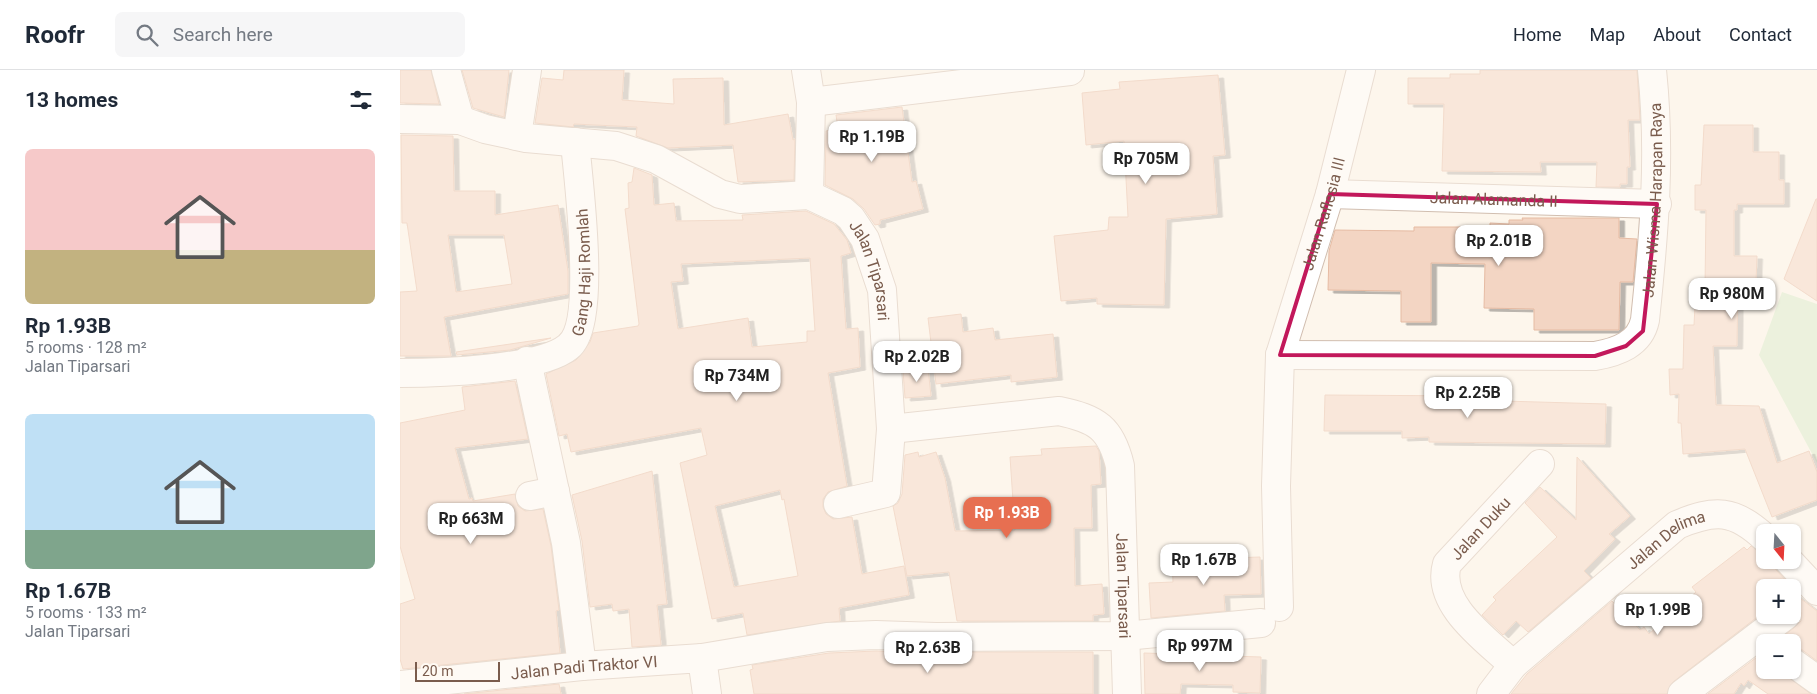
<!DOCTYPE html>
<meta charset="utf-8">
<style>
body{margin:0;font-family:Roboto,sans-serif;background:#f6f6f7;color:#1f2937;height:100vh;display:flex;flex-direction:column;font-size:19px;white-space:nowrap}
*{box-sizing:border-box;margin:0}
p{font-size:16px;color:#747a83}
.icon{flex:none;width:28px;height:28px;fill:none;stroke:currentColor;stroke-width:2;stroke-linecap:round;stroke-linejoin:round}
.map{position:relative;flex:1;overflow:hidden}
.sheet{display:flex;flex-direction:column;background:#fff;width:400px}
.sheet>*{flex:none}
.needle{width:32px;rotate:162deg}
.tools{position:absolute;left:1356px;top:454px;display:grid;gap:10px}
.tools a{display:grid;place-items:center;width:45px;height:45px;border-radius:8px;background:#fff;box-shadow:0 1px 4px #0004;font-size:25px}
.scale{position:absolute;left:15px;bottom:12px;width:85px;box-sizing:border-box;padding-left:5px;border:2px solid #7a5c4d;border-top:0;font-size:14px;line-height:18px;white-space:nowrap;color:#7a5c4d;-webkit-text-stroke:4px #fffaf3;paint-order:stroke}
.price{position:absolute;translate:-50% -42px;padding:0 11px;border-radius:10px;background:#fff;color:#222;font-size:16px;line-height:32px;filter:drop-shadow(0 1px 2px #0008)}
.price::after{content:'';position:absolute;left:50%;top:30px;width:15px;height:11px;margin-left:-8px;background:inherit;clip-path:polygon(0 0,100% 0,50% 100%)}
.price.current{background:#e76f51;color:#fff}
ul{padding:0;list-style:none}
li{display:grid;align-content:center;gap:10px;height:265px;padding:0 25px}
li span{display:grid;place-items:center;height:155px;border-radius:8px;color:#555}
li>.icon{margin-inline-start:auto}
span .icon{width:90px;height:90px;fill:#fffc;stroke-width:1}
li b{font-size:21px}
h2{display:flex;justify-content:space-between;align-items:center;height:60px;padding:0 25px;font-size:21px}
header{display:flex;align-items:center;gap:30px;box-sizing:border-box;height:70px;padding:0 25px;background:#fff;border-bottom:1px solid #e0e1e3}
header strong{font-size:24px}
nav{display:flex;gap:28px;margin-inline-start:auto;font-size:18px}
.search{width:350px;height:45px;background:#f6f6f7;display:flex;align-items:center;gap:12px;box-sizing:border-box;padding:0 18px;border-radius:8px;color:#747a83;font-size:19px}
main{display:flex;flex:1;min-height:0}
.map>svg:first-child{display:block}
</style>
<header>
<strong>Roofr</strong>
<div class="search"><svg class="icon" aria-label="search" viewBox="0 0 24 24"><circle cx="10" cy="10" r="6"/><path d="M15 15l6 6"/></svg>Search here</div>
<nav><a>Home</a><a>Map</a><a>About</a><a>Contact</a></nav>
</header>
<main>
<section class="sheet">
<h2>13 homes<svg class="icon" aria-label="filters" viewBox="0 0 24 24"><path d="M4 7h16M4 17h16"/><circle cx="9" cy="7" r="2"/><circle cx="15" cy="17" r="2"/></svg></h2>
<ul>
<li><span style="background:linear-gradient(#f6c9c9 65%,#c2b280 0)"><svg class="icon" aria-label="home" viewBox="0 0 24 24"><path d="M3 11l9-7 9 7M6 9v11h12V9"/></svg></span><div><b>Rp 1.93B</b><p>5 rooms · 128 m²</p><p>Jalan Tiparsari</p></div></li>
<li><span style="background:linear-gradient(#bfe0f5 75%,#7fa58c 0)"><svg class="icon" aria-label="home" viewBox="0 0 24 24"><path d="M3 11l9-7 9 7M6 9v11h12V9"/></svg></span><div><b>Rp 1.67B</b><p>5 rooms · 133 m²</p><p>Jalan Tiparsari</p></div></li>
</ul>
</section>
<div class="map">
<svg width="1417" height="624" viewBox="0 0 1417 624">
<defs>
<filter id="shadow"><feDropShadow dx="5.5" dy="3" stdDeviation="0" flood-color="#0004"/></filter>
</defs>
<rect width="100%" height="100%" fill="#fdf6ec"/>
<polygon fill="#d8ecc9" points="1382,222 1417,234 1417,393 1359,285"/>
<g fill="#f3d5c3" stroke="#e6bba3" fill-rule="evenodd" filter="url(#shadow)">
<polygon points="0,0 31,0 39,34 0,33"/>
<polygon points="62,0 109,0 104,47 73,38"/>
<polygon points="164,0 224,0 222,30 274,34 273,9 323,8 324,55 388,44 393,70 395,69 394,110 338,112 333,75 268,78 236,66 237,57 174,54 173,57 135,53 142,8 163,10"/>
<polygon points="1080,0 1237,0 1240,50 1228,50 1230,97 1227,97 1227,114 1220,114 1220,117 1196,117 1197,92 1140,92 1141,102 1042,101 1044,34 1008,34 1008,8 1050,8 1050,4 1080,4"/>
<polygon points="818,5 825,85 813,86 817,144 766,149 764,235 697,234 697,228 661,231 654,166 708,160 709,147 728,147 724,71 686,75 682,23 720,19 719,12"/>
<polygon points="502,37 512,112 516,111 523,139 480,150 480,154 475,155 464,139 453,129 425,115 426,61 438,58 436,45"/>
<polygon points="1304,55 1353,55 1353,82 1379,82 1379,110 1384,110 1384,134 1337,134 1337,140 1334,140 1334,186 1357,186 1356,212 1338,212 1337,276 1313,276 1316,335 1359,336 1377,393 1409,381 1417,402 1417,430 1372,447 1345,379 1283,384 1281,353 1278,353 1279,324 1270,325 1269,299 1283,299 1284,255 1294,255 1296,217 1305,217 1306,140 1295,140 1295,115 1301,115"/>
<path d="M1 65 53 66 54 121H95V145L158 135 168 201V224L44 247 51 286H0V222L17 221 7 153H2ZM48 165H104L112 214 56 222Z"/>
<path d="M234 98 252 105 254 135 274 133 276 151 343 150 342 145 406 141 434 154 447 170 451 183 441 186 446 259 458 258 460 297 428 303 447 416 428 422 423 429V437L426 444 433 449 452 447 462 504 504 496 509 525 439 538 440 551 347 565 343 543 312 549 280 393 307 385 301 358 171 382 167 364 159 366 146 304 176 290 190 272 193 263 238 256 239 254 225 139 229 138 228 113 232 112ZM410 188 415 261H407V272L352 277 348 248 278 259 271 212 283 211 281 194ZM380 420 382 430 384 429 398 506 334 517 315 436Z"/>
<polygon points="1416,129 1417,129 1417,231 1384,209"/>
<polygon points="1122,148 1219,148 1219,168 1237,169 1233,212 1220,212 1219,260 1134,260 1134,239 1084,238 1085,194 1031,193 1031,252 1001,252 1001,221 928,220 929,181 935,160 1014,161 1014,157 1090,157 1090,153 1109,154 1109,150 1123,150"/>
<polygon points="561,244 563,262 593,258 595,270 653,264 657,307 611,312 611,305 536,314 528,248"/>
<polygon points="151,268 110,280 57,285 56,282"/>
<polygon points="528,298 531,326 505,328 503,301"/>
<polygon points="115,311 128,369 55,378 69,429 72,428 73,431 115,424 118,436 125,441 143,439 151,476 159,540 156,541 160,583 3,599 0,589 0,534 15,529 0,476 0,353 65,340 62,317"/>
<polygon points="925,325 1077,326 1077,329 1104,329 1104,331 1206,334 1205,374 1029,372 1029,367 1002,368 1002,361 924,361"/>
<polygon points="696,376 699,381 701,414 691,415 692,458 674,458 675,516 702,514 704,544 693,545 693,551 557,551 549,502 507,506 493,436 498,433 502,424 505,385 518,382 519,387 536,382 545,408 555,461 615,460 610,387 642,385 641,379"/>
<polygon points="1177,387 1230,446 1209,464 1215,469 1184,501 1191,508 1128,562 1116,551 1103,565 1082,545 1096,530 1093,527 1157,467 1125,433 1140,417 1176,450"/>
<polygon points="252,401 267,534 257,535 261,575 232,577 229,539 213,541 212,534 190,537 182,471 172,425"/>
<polygon points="1351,476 1365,483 1365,490 1373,490 1376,500 1390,515 1387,518 1365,518 1365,541 1273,612 1267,624 1111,624 1127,604 1212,531 1240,560 1244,557 1249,564 1296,522 1292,517 1344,477 1347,480"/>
<polygon points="860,487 861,524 824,525 825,541 751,548 749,513 773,512 772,490"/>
<polygon points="1392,522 1417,541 1417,591 1401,579 1392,577 1392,572 1376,572 1395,557 1401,551 1401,543 1398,535 1392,531"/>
<polygon points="476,581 502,582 504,590 563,586 562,582 693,582 693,624 354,624 350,600 353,599 352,595 429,583"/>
<polygon points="1365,581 1365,600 1379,600 1411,624 1368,624 1348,610 1344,616 1341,613 1334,624 1308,624"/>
<polygon points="744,583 861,587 860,623 833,622 833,615 781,614 780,624 745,624"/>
<polygon points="159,614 161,624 64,624"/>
</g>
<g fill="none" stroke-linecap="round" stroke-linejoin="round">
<g stroke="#d1beb0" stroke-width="30">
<g id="minor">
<polyline points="46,0 60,50"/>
<polyline points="406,0 411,32 409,125"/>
<polyline points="411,32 670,1"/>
<path id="s1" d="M0 49 60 50 85 59 126 68 216 76 256 89 320 124 340 129 409 125 443 141 451 148 465 169 482 220 491 359 659 341C697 349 711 358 720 396L727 624"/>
<polyline points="117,66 127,0"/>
<path id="s2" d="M930 124 1257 134"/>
<path id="s3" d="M880 285 1195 286C1218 282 1240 274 1245 250 1254 165 1261 85 1252 0"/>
<polyline points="127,291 166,473 182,596"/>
<path id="s4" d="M0 303C37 303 140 300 168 277 198 254 178 110 175 72"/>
<polyline points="130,426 155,421"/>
<polyline points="438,434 486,423 491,359"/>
<polyline points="1388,490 1417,521"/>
<path id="s5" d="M879 537 876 416 880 285 930 124 961 0"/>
<polyline points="302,588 427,567 476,565 536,567 725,566 861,553"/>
<polyline points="1392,592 1417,610"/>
<path id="s6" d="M1113 595C1087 570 1035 535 1047 494L1140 394"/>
<path id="s7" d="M0 615 182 596 302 588 307 624"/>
<path id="s8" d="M1091 624 1113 595 1277 455C1315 439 1334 439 1365 468"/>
<polyline points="1282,624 1386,545"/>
</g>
</g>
<use href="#minor" stroke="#fff" stroke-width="28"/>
</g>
<path d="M0 0H1417V624H0ZM930 124 1257 134 1243 261 1226 276 1195 286 880 285Z" fill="#fdf6ec" fill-opacity=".55" fill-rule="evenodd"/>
<path fill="none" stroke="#c2185b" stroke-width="4" stroke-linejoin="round" d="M930 124 1257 134 1243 261 1226 276 1195 286 880 285Z"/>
<g text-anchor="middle" stroke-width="4" stroke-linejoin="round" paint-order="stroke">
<g font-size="16" fill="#7a5c4d" stroke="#fffaf3">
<text dy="6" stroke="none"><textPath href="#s2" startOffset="164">Jalan Alamanda II</textPath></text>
<text dy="6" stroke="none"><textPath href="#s3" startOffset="501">Jalan Wisma Harapan Raya</textPath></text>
<text dy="6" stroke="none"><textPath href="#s5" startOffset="400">Jalan Raflesia III</textPath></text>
<text dy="6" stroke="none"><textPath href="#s4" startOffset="250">Gang Haji Romlah</textPath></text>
<text dy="6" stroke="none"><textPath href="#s1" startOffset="529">Jalan Tiparsari</textPath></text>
<text dy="6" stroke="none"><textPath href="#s6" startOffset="176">Jalan Duku</textPath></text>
<text dy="6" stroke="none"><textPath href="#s8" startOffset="235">Jalan Delima</textPath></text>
<text dy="6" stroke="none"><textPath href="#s1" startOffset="1068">Jalan Tiparsari</textPath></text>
<text dy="6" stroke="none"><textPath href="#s7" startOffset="185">Jalan Padi Traktor VI</textPath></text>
</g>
</g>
</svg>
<div class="tools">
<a><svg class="needle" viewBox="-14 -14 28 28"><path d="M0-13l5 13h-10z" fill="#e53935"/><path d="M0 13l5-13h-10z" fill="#747a83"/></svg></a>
<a>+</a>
<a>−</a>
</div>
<div class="scale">20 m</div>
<b class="price" style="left:472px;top:93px">Rp 1.19B</b>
<b class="price" style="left:746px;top:115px">Rp 705M</b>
<b class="price" style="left:1099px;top:197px">Rp 2.01B</b>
<b class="price" style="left:1332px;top:250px">Rp 980M</b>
<b class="price" style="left:517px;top:313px">Rp 2.02B</b>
<b class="price" style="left:337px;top:332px">Rp 734M</b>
<b class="price" style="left:1068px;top:349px">Rp 2.25B</b>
<b class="price current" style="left:607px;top:469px">Rp 1.93B</b>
<b class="price" style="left:71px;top:475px">Rp 663M</b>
<b class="price" style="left:804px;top:516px">Rp 1.67B</b>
<b class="price" style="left:1258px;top:566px">Rp 1.99B</b>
<b class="price" style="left:800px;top:602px">Rp 997M</b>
<b class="price" style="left:528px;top:604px">Rp 2.63B</b>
</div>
</main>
